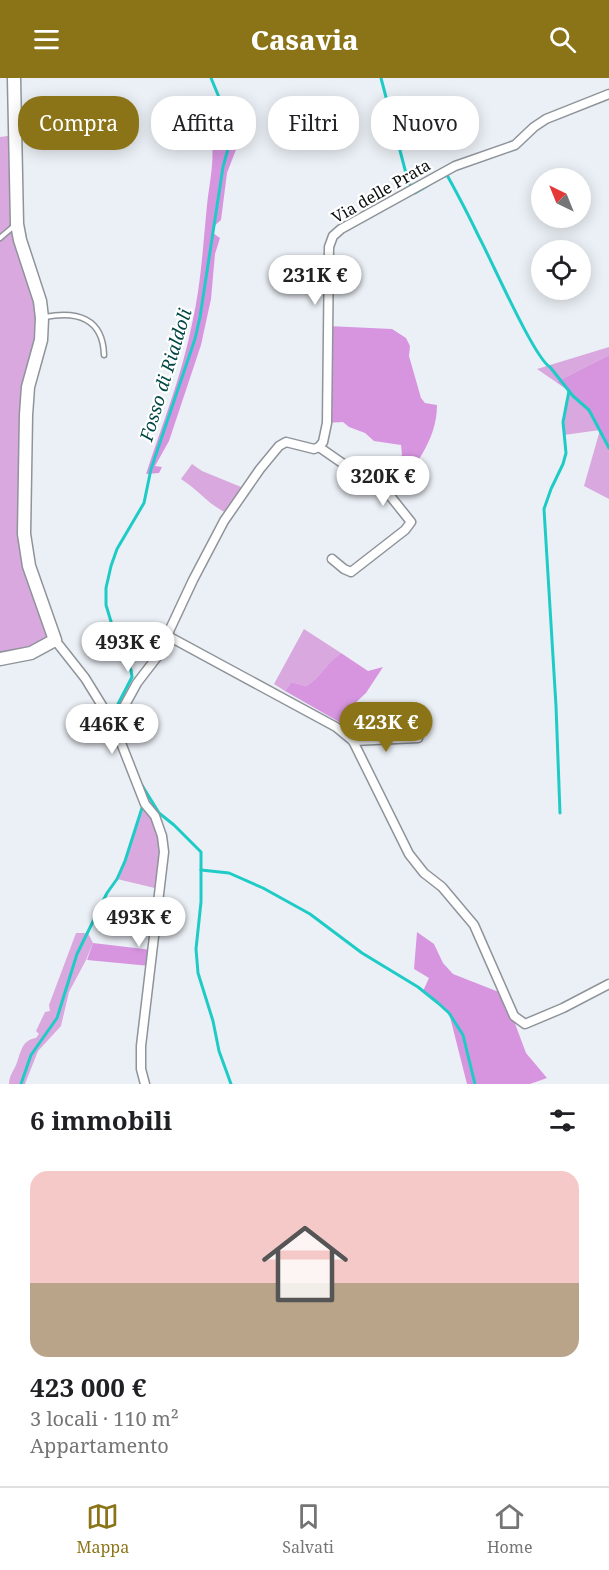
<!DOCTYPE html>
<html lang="it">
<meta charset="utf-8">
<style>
body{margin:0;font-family:"Noto Serif",serif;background:#f2f2f2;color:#202124;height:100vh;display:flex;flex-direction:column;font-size:22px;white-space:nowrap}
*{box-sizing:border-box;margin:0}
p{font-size:20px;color:#757577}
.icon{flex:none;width:33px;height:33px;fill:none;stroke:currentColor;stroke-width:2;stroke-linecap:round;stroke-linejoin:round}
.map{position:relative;height:1006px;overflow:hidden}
.details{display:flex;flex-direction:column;background:#fff;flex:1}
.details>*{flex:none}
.guide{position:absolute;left:18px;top:18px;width:573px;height:54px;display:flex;gap:12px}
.needle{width:39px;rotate:317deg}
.tools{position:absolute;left:531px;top:90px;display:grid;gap:12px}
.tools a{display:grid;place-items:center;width:60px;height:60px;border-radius:50%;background:#fff;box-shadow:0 3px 15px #0003;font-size:30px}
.price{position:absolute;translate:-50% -51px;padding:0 14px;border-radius:21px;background:#fff;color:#222;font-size:20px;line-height:39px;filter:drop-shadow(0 2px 3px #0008)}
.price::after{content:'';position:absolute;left:50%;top:36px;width:18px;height:14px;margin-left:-9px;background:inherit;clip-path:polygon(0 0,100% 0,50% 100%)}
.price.on{background:#8b7417;color:#fff}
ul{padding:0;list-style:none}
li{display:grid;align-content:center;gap:12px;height:318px;padding:0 30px}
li+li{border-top:2px solid #e0e0e0}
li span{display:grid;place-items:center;height:186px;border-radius:18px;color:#555}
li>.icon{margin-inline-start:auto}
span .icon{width:108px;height:108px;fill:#fffc;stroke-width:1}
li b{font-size:26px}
h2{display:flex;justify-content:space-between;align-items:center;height:72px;padding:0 30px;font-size:26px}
.chip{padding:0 21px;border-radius:24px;background:#fff;box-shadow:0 3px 15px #0003;font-size:21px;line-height:54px}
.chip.on{background:#8b7417;color:#fff}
header{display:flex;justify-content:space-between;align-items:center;height:78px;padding:0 30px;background:#8b7417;color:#fff;font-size:27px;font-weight:800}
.dock{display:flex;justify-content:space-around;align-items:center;height:84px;border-top:2px solid #e0e0e0;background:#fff;font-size:16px;color:#757577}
.dock a{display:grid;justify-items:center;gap:3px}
.dock .on{color:#8b7417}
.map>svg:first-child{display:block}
</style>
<header><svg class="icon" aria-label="menu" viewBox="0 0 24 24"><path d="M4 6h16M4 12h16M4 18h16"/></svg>Casavia<svg class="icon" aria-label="search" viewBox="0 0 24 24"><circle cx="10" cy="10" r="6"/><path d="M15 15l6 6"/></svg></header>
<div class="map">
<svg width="609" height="1006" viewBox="0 0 609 1006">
<rect width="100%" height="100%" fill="#ebf0f6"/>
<g fill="#d8a8de">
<polygon points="15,57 15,116 42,240 28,309 24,456 55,562 0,581 0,59"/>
<polygon points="609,269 609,277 556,304 537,291"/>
<polygon points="569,313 589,332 609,370 609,421 584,408 600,352 564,357 564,332"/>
<path d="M192 386 202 393 246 411 229 436C208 427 200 413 181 401Z"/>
<path d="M304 551 341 575C327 584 320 600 306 608L291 604 285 613 274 606Z"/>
<polygon points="145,726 162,758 159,811 117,801 129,772"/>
<path d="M76 855H88L93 865 86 882 69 914 61 948 38 973 25 1006H9C9 998 13 994 16 987 21 975 21 962 36 960L39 956 36 953 45 934 50 933 49 927Z"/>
</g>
<g fill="#d795e0">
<path d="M225 60 237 69 227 95 221 142 213 149V155L220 160 215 176 211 221 201 267 169 363 155 388 162 389 159 395 146 396C162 347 182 297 192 246 201 207 203 167 207 127 209 107 214 87 212 67Z"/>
<path d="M328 248 392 251 406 260 410 268 409 278 421 320 425 325 437 327C437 363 413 391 391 419L376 407 402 377 401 367 374 363 365 355 349 349 343 344 327 345Z"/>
<path d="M609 277V370C596 343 581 320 556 304Z"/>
<path d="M341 575 368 593 383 589 366 615 352 628 341 645 285 613 291 604 306 608C320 600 327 584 341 575Z"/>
<polygon points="417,854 434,866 443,885 453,896 504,916 526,975 547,1000 530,1006 467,1006 449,935 423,913 429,900 414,891"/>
<polygon points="93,865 152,872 150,888 87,882"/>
</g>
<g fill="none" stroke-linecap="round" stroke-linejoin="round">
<g stroke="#1ecbc6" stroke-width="3">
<polyline points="381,0 408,103 415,115 427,108"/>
<path d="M445 98 447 97C458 117 469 138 479 159 491 181 534 280 550 289L573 318 589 332 609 370"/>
<polyline points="115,639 117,628 132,599 131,592 119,570 106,527 106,510 111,488 117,471 144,425 151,391 195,261 200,239 223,89 231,60 228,41 211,0"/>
<polyline points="140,704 159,735 174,747 201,774 201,824 196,871 198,895 213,943 219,973 231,1006"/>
<polyline points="560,735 556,628 544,431 551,411 563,386 566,375 563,344 569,313"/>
<polyline points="201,792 229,795 263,810 310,836 362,875 418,909 438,925 449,935 463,957 475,1006"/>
<polyline points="21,1006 31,977 57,940 77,876 107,815 117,801 125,783 142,730 145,729"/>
</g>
<g stroke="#8f949a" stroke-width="7">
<g id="lane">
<polyline points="0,160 14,148"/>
<path d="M45 239C77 233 103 240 104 277"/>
</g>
</g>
<g stroke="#8f949a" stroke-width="11">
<g id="street">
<polyline points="319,369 391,419 411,444 405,452 351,494 344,491 332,481"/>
<polyline points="168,558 336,649 353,663 409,776 424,795 442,809 474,847 514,938 525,946 563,930 609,906"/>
<polyline points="55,562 85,600 114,647 145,726 155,738 162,758 164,774 141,968 141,991 145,1006"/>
<polyline points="114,647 137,605 157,579 193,502 224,443 260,391 279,368 286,364 314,371 319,369 323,364 327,345 329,169 333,158 341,151 455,88 515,67 534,49 546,41 609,16"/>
<polyline points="353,663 418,660"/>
</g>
</g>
<g stroke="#8f949a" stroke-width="15">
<polyline id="secondary" points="0,581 31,575 55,562 29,488 24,456 26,337 28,309 41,262 42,240 40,223 20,162 17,146 14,0"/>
</g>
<use href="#lane" stroke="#fff" stroke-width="4"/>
<use href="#street" stroke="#fff" stroke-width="8"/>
<use href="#secondary" stroke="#fff" stroke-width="12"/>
</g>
<g text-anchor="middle" stroke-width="4.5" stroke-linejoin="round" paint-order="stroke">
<g font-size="16" fill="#0a0c0e" stroke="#fff">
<text transform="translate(381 113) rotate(-30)" y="6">Via delle Prata</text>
</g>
<g font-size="18" font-style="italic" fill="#004745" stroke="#fff">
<text transform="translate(166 297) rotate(-73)" y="6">Fosso di Rialdoli</text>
</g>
</g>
</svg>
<div class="tools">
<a><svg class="needle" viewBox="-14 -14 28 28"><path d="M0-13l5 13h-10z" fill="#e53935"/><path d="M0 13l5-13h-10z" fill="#757577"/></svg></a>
<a><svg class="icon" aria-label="locate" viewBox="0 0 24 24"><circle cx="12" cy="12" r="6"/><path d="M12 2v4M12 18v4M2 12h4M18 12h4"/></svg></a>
</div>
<b class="price" style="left:315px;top:228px">231K €</b>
<b class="price" style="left:383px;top:429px">320K €</b>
<b class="price" style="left:128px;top:595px">493K €</b>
<b class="price on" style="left:386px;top:675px">423K €</b>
<b class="price" style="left:112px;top:677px">446K €</b>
<b class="price" style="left:139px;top:870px">493K €</b>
<div class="guide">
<a class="chip on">Compra</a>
<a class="chip">Affitta</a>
<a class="chip">Filtri</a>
<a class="chip">Nuovo</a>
</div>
</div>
<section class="details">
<h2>6 immobili<svg class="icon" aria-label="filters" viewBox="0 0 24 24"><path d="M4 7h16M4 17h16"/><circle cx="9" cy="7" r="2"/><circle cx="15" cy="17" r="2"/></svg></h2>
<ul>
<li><span style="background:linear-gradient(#f6c9c9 60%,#b9a48a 0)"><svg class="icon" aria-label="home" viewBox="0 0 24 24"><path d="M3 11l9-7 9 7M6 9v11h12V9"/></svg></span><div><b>423 000 €</b><p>3 locali · 110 m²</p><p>Appartamento</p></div></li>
</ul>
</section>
<nav class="dock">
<a class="on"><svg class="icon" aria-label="map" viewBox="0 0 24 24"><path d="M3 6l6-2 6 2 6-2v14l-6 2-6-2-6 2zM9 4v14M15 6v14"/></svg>Mappa</a>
<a><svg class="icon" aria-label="saved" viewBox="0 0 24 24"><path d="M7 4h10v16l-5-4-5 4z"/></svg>Salvati</a>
<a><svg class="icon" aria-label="home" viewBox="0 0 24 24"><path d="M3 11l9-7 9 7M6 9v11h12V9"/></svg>Home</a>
</nav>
